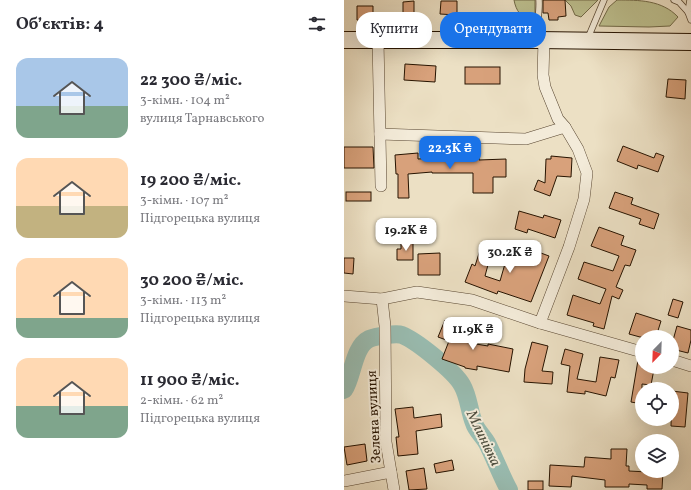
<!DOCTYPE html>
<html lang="uk">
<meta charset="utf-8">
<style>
body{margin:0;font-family:Vollkorn,serif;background:#f7f7f7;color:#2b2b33;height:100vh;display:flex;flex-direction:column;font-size:15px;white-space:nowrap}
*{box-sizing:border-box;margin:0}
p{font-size:13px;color:#7c7c81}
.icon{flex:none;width:22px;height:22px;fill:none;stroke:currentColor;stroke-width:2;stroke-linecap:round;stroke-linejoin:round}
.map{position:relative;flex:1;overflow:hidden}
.side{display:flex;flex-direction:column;background:#fff;width:344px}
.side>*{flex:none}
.hud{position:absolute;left:12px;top:12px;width:275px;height:36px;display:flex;gap:8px}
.needle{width:26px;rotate:203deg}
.fabs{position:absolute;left:291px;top:330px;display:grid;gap:8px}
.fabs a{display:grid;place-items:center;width:44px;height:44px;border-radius:50%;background:#fff;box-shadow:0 4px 16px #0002;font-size:20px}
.price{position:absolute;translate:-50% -34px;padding:0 9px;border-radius:8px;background:#fff;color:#222;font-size:13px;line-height:26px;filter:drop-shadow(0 1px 2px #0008)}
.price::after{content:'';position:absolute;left:50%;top:24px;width:12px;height:9px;margin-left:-6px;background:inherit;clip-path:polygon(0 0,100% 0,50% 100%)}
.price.current{background:#1a73e8;color:#fff}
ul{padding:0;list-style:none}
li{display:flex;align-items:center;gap:12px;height:100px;padding:0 16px}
li span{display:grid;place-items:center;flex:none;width:112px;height:80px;border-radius:12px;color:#555}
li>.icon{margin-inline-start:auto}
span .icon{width:48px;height:48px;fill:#fffc;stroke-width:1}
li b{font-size:17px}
h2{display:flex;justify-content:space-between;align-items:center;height:48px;padding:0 16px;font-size:17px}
.pill{padding:0 14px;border-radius:16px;background:#fff;box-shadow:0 4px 16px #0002;font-size:14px;line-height:36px}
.pill.current{background:#1a73e8;color:#fff}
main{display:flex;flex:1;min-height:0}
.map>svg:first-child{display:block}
</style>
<main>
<section class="side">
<h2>Об’єктів: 4<svg class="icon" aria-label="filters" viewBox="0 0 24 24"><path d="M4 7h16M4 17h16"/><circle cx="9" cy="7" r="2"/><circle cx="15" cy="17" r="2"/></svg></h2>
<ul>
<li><span style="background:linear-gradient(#a9c7e8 60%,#7fa58c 0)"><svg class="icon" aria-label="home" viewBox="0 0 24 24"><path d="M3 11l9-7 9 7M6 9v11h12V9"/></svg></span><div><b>22 300 ₴/міс.</b><p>3-кімн. · 104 m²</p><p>вулиця Тарнавського</p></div></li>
<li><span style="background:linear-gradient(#ffd9b3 60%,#c2b280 0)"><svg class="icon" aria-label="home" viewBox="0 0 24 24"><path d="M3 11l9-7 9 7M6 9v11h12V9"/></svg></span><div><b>19 200 ₴/міс.</b><p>3-кімн. · 107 m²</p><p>Підгорецька вулиця</p></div></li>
<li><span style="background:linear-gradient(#ffd9b3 75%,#7fa58c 0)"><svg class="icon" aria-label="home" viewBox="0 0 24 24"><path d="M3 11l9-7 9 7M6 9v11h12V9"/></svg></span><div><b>30 200 ₴/міс.</b><p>3-кімн. · 113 m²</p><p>Підгорецька вулиця</p></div></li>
<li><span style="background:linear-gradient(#ffd9b3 60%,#7fa58c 0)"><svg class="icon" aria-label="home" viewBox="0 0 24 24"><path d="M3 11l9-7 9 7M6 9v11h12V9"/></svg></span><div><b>11 900 ₴/міс.</b><p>2-кімн. · 62 m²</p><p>Підгорецька вулиця</p></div></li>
</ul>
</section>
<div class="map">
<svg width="347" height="490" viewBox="0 0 347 490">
<rect width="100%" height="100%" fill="#ece0c4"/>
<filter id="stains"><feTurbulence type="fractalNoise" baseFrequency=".005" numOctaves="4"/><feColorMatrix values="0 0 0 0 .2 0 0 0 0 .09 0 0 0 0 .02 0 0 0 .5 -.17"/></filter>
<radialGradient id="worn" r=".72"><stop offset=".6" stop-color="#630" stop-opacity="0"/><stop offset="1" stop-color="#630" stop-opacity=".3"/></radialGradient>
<g fill="#bec190" stroke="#726a48">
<path d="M170 0H191V17L187 22C177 17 172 11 170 0Z"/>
<polygon points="221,0 254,0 237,17 231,15 227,6"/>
<path d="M273 0C295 0 318 0 334 17L326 26 305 27 255 26 265 7Z"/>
</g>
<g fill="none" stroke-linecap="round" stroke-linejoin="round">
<path stroke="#99bdb2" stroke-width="18" d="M0 390C9 377 9 347 25 339 32 336 52 333 58 335 73 341 111 372 118 385 125 397 125 411 130 423 132 430 139 436 143 443 151 459 157 475 165 490"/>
</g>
<g fill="#d8a17b" stroke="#261300">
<polygon points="199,0 221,0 222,16 214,17 214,20 205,20 204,13 199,13"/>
<polygon points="70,1 70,14 59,14 59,2"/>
<polygon points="97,1 113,1 113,15 96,14"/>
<polygon points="13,6 29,6 29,21 13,20"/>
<polygon points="61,64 92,66 91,82 60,80"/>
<rect x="121" y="67" width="35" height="17"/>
<polygon points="324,79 342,80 341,99 322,97"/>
<polygon points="279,146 310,158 312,153 320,156 314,172 294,165 293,169 273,161"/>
<polygon points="0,147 29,147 30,168 0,168"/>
<polygon points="74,153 74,159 91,158 91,155 106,155 106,156 135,155 135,160 162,159 162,177 149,177 149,193 129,193 129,173 88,173 88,172 64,174 65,198 54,198 54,174 52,174 51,155"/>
<polygon points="207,156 228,158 227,177 213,176 206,196 190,190 194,180 201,183 202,159 207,159"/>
<rect x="2" y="192" width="25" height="9"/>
<polygon points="271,192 289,198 287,204 315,214 310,229 295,224 297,219 265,208"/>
<polygon points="175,211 199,218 200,215 217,220 211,238 184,229 183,233 171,229"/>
<polygon points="255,227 280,236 277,245 292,250 286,266 281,265 272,287 279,290 275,299 268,296 260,329 249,326 250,323 223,315 229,295 256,304 262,289 234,279 240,262 269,271 275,256 247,246"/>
<polygon points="57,243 69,243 69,260 53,260 53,249 57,249"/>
<polygon points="137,247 148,250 141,276 156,281 165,250 184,255 186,249 205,256 187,302 154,291 153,294 121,282 128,264 131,266"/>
<polygon points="96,253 96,275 74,275 74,254"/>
<polygon points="0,258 10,258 9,274 0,273"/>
<polygon points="329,299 339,302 334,318 324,315"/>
<polygon points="292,313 317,321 312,337 296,337 285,334"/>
<polygon points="101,320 119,327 114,341 144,346 144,344 169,349 165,372 133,366 133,370 121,368 121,367 98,359 105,341 94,337"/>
<polygon points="333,326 347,330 347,340 344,353 328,349 328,344"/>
<polygon points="188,342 204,346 198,371 209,372 208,384 180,382 181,369"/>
<polygon points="221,349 239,354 233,379 252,382 256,357 275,360 271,378 267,377 262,396 241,391 241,394 223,392 226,366 217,364"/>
<polygon points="294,360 298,361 298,367 310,369 307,385 298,384 298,404 287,402"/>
<polygon points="328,391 344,393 341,427 327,426"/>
<polygon points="69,407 70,418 97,414 98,427 72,431 74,454 54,456 52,437 55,437 51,409"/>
<polygon points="21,444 23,461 3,465 0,447"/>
<polygon points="267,449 283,449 282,466 285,466 285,471 304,472 304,471 319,471 318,489 303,489 303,485 285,484 285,487 261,487 261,480 228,476 227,487 205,486 206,465 240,467 241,457 267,459"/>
<polygon points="108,460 110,470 92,473 90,464"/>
<polygon points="80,468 83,489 65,490 62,471"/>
<rect x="184" y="481" width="15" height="9"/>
</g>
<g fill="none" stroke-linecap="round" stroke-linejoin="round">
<g stroke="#584631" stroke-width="7">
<g id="service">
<polyline points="330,0 335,2 344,12"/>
<polyline points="346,0 344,12 347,20"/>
<polyline points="244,38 260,0"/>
<path d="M193 39C192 26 196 13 195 0"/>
</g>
</g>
<g stroke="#584631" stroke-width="12">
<g id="minor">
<polyline points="34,40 37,186"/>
<polyline points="36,134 182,139 221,127"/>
<polyline points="0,296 38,299 73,292 128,300 196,323 298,352"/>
<polyline points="38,299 41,326 42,442 50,490"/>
<polyline points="196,323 225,247 240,199 243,173 234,149 221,127 214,119 201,87 199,75 200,40"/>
<polyline points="328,360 347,366"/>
<polyline points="0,481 47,472"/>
</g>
</g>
<g stroke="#261300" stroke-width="18">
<polyline id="secondary" points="0,40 193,40 347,42"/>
</g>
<use href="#service" stroke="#f3ebd9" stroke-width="5.5"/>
<use href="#minor" stroke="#f3ebd9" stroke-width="11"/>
<use href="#secondary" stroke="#f3ebd9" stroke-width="16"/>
</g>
<g text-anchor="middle" stroke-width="4" stroke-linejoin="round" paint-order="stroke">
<g font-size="14" fill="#261300" stroke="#f3ebd9">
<text transform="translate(29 417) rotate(-93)" y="5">Зелена вулиця</text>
</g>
<g font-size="15" font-style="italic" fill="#4e4e3e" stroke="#f3ebd9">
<text transform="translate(140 438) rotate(64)" y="5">Млинівка</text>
</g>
</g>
<rect width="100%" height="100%" filter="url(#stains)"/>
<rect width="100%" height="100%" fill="url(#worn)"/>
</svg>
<div class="fabs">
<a><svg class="needle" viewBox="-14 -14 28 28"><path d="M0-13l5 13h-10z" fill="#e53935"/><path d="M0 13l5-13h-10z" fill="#7c7c81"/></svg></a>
<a><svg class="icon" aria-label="locate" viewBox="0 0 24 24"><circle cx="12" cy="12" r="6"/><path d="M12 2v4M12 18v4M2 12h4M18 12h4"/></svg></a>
<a><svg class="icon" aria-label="layers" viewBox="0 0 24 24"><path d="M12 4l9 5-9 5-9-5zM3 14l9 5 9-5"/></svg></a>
</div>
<b class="price current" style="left:106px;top:170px">22.3K ₴</b>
<b class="price" style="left:62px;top:252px">19.2K ₴</b>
<b class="price" style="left:166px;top:274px">30.2K ₴</b>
<b class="price" style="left:129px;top:351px">11.9K ₴</b>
<div class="hud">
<a class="pill">Купити</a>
<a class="pill current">Орендувати</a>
</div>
</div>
</main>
